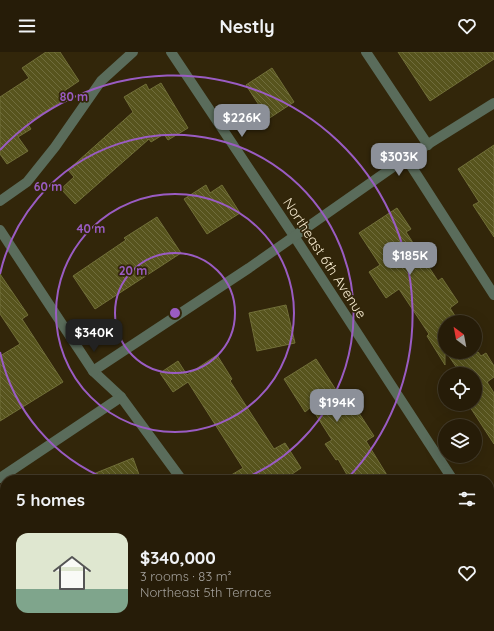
<!DOCTYPE html>
<meta charset="utf-8">
<style>
body{margin:0;font-family:Quicksand,sans-serif;background:#322916;color:#f1f3f6;height:100vh;display:flex;flex-direction:column;font-size:15px;white-space:nowrap}
*{box-sizing:border-box;margin:0}
p{font-size:13px;color:#a4a19c}
.icon{flex:none;width:22px;height:22px;fill:none;stroke:currentColor;stroke-width:2;stroke-linecap:round;stroke-linejoin:round}
.map{position:relative;flex:1;overflow:hidden}
.side{position:absolute;left:0px;top:423px;width:494px;height:156px;display:flex;flex-direction:column;background:#261c08;border-radius:16px 16px 0 0;box-shadow:0 4px 16px #0002,0 0 0 1px #423a29}
.side>*{flex:none}
.needle{width:26px;rotate:328deg}
.fabs{position:absolute;left:438px;top:263px;display:grid;gap:8px}
.fabs a{display:grid;place-items:center;width:44px;height:44px;border-radius:50%;background:#261c08;box-shadow:0 4px 16px #0002,0 0 0 1px #423a29;font-size:20px}
.price{position:absolute;translate:-50% -34px;padding:0 9px;border-radius:8px;background:#8c9099;color:#fff;font-size:13px;line-height:26px;filter:drop-shadow(0 1px 2px #0008)}
.price::after{content:'';position:absolute;left:50%;top:24px;width:12px;height:9px;margin-left:-6px;background:inherit;clip-path:polygon(0 0,100% 0,50% 100%)}
.price.current{background:#222;color:#fff}
ul{padding:0;list-style:none}
li{display:flex;align-items:center;gap:12px;height:100px;padding:0 16px}
li span{display:grid;place-items:center;flex:none;width:112px;height:80px;border-radius:12px;color:#555}
li>.icon{margin-inline-start:auto}
span .icon{width:48px;height:48px;fill:#fffc;stroke-width:1}
li b{font-size:17px}
h2{display:flex;justify-content:space-between;align-items:center;height:48px;padding:0 16px;font-size:17px}
header{display:flex;justify-content:space-between;align-items:center;height:52px;padding:0 16px;background:#261c08;font-size:18px;font-weight:700}
.map>svg:first-child{display:block}
</style>
<header><svg class="icon" aria-label="menu" viewBox="0 0 24 24"><path d="M4 6h16M4 12h16M4 18h16"/></svg>Nestly<svg class="icon" aria-label="heart" viewBox="0 0 24 24"><path d="M12 20l-8-8c-3-5 5-10 8-4 3-6 11-1 8 4z"/></svg></header>
<div class="map">
<svg width="494" height="579" viewBox="0 0 494 579">
<defs>
<pattern id="building-back-hatch" width="6" height="6" patternUnits="userSpaceOnUse"><rect width="6" height="6" fill="#57541d"/><path d="M-1 5l2 2M0 0l6 6M5-1l2 2" fill="none" stroke="#706d3d"/></pattern>
</defs>
<rect width="100%" height="100%" fill="#32260a"/>
<g fill="url(#building-back-hatch)" stroke="#716f38">
<polygon points="46,0 60,0 79,29 61,41 65,47 27,71 31,77 18,85 28,99 7,112 0,102 0,45 29,26 22,16"/>
<polygon points="398,0 494,0 494,7 430,49"/>
<polygon points="272,16 294,50 268,67 246,33"/>
<polygon points="161,31 188,76 168,88 164,82 151,90 149,87 75,152 61,137 74,125 68,118 133,60 124,45 146,32 149,38"/>
<polygon points="494,93 494,185 473,153 479,150 458,117"/>
<polygon points="206,133 210,141 222,133 240,161 207,182 184,147"/>
<polygon points="397,156 411,177 406,180 438,229 442,226 458,250 450,256 459,270 445,270 445,313 427,284 429,282 399,237 386,246 369,220 380,213 359,181"/>
<polygon points="157,165 181,201 95,257 73,224 126,188 124,186"/>
<polygon points="0,222 28,263 22,267 63,330 0,369 0,304 20,292 0,262"/>
<polygon points="286,253 295,291 257,299 249,261"/>
<polygon points="446,300 478,300 481,304 486,301 494,314 494,325 487,330 494,341 494,392 470,355 475,352 475,322 455,322 459,319"/>
<polygon points="217,303 232,327 230,329 274,397 285,391 301,416 283,428 223,428 243,416 188,330 173,340 160,321 178,309 187,323"/>
<polygon points="316,307 347,355 353,352 374,384 366,389 390,428 350,428 338,407 336,408 325,392 332,388 311,355 305,360 284,327"/>
<polygon points="133,406 141,428 81,428 81,427"/>
</g>
<g fill="none" stroke-linecap="round" stroke-linejoin="round">
<g stroke="#5a6c5b" stroke-width="10">
<polyline points="171,0 294,184 453,428"/>
<polyline points="366,0 428,93"/>
<polyline points="406,106 494,243"/>
<polyline points="0,149 27,130 55,95 101,29 133,0"/>
<polyline points="0,178 93,319 121,345 182,428"/>
<polyline points="93,319 249,216 406,106 494,51"/>
<polyline points="0,426 121,345"/>
<polyline points="489,483 494,490"/>
<polyline points="489,506 494,503"/>
<polyline points="179,579 187,574"/>
<polyline points="394,579 395,574"/>
</g>
</g>
<g fill="none" stroke="#9a5cc3" stroke-width="2">
<circle cx="175" cy="261" r="60"/>
<circle cx="175" cy="261" r="119"/>
<path d="M109 428A179 179 0 0 1 0 300M0 222A179 179 0 1 1 241 428"/>
<path d="M0 98A239 239 0 1 1 347 427"/>
</g>
<g text-anchor="middle" stroke-width="3.5" stroke-linejoin="round" paint-order="stroke">
<g font-size="14" fill="#f6eacf" stroke="#32260a">
<text transform="translate(325 206) rotate(57)" y="5">Northeast 6th Avenue</text>
</g>
</g>
<circle cx="175" cy="261" r="6" fill="#9a5cc3" stroke="#32260a" stroke-width="2"/>
<g font-size="12" text-anchor="middle" font-weight="bold" fill="#9a5cc3" stroke="#32260a" stroke-width="3.5" stroke-linejoin="round" paint-order="stroke">
<text x="74" y="49">80 m</text>
<text x="48" y="139">60 m</text>
<text x="91" y="181">40 m</text>
<text x="133" y="223">20 m</text>
</g>
</svg>
<div class="fabs">
<a><svg class="needle" viewBox="-14 -14 28 28"><path d="M0-13l5 13h-10z" fill="#e53935"/><path d="M0 13l5-13h-10z" fill="#a4a19c"/></svg></a>
<a><svg class="icon" aria-label="locate" viewBox="0 0 24 24"><circle cx="12" cy="12" r="6"/><path d="M12 2v4M12 18v4M2 12h4M18 12h4"/></svg></a>
<a><svg class="icon" aria-label="layers" viewBox="0 0 24 24"><path d="M12 4l9 5-9 5-9-5zM3 14l9 5 9-5"/></svg></a>
</div>
<b class="price" style="left:242px;top:86px">$226K</b>
<b class="price" style="left:399px;top:125px">$303K</b>
<b class="price" style="left:410px;top:224px">$185K</b>
<b class="price current" style="left:94px;top:301px">$340K</b>
<b class="price" style="left:337px;top:371px">$194K</b>
<section class="side">
<h2>5 homes<svg class="icon" aria-label="filters" viewBox="0 0 24 24"><path d="M4 7h16M4 17h16"/><circle cx="9" cy="7" r="2"/><circle cx="15" cy="17" r="2"/></svg></h2>
<ul>
<li><span style="background:linear-gradient(#dfe7d0 70%,#7fa58c 0)"><svg class="icon" aria-label="home" viewBox="0 0 24 24"><path d="M3 11l9-7 9 7M6 9v11h12V9"/></svg></span><div><b>$340,000</b><p>3 rooms · 83 m²</p><p>Northeast 5th Terrace</p></div><svg class="icon" aria-label="heart" viewBox="0 0 24 24"><path d="M12 20l-8-8c-3-5 5-10 8-4 3-6 11-1 8 4z"/></svg></li>
</ul>
</section>
</div>
